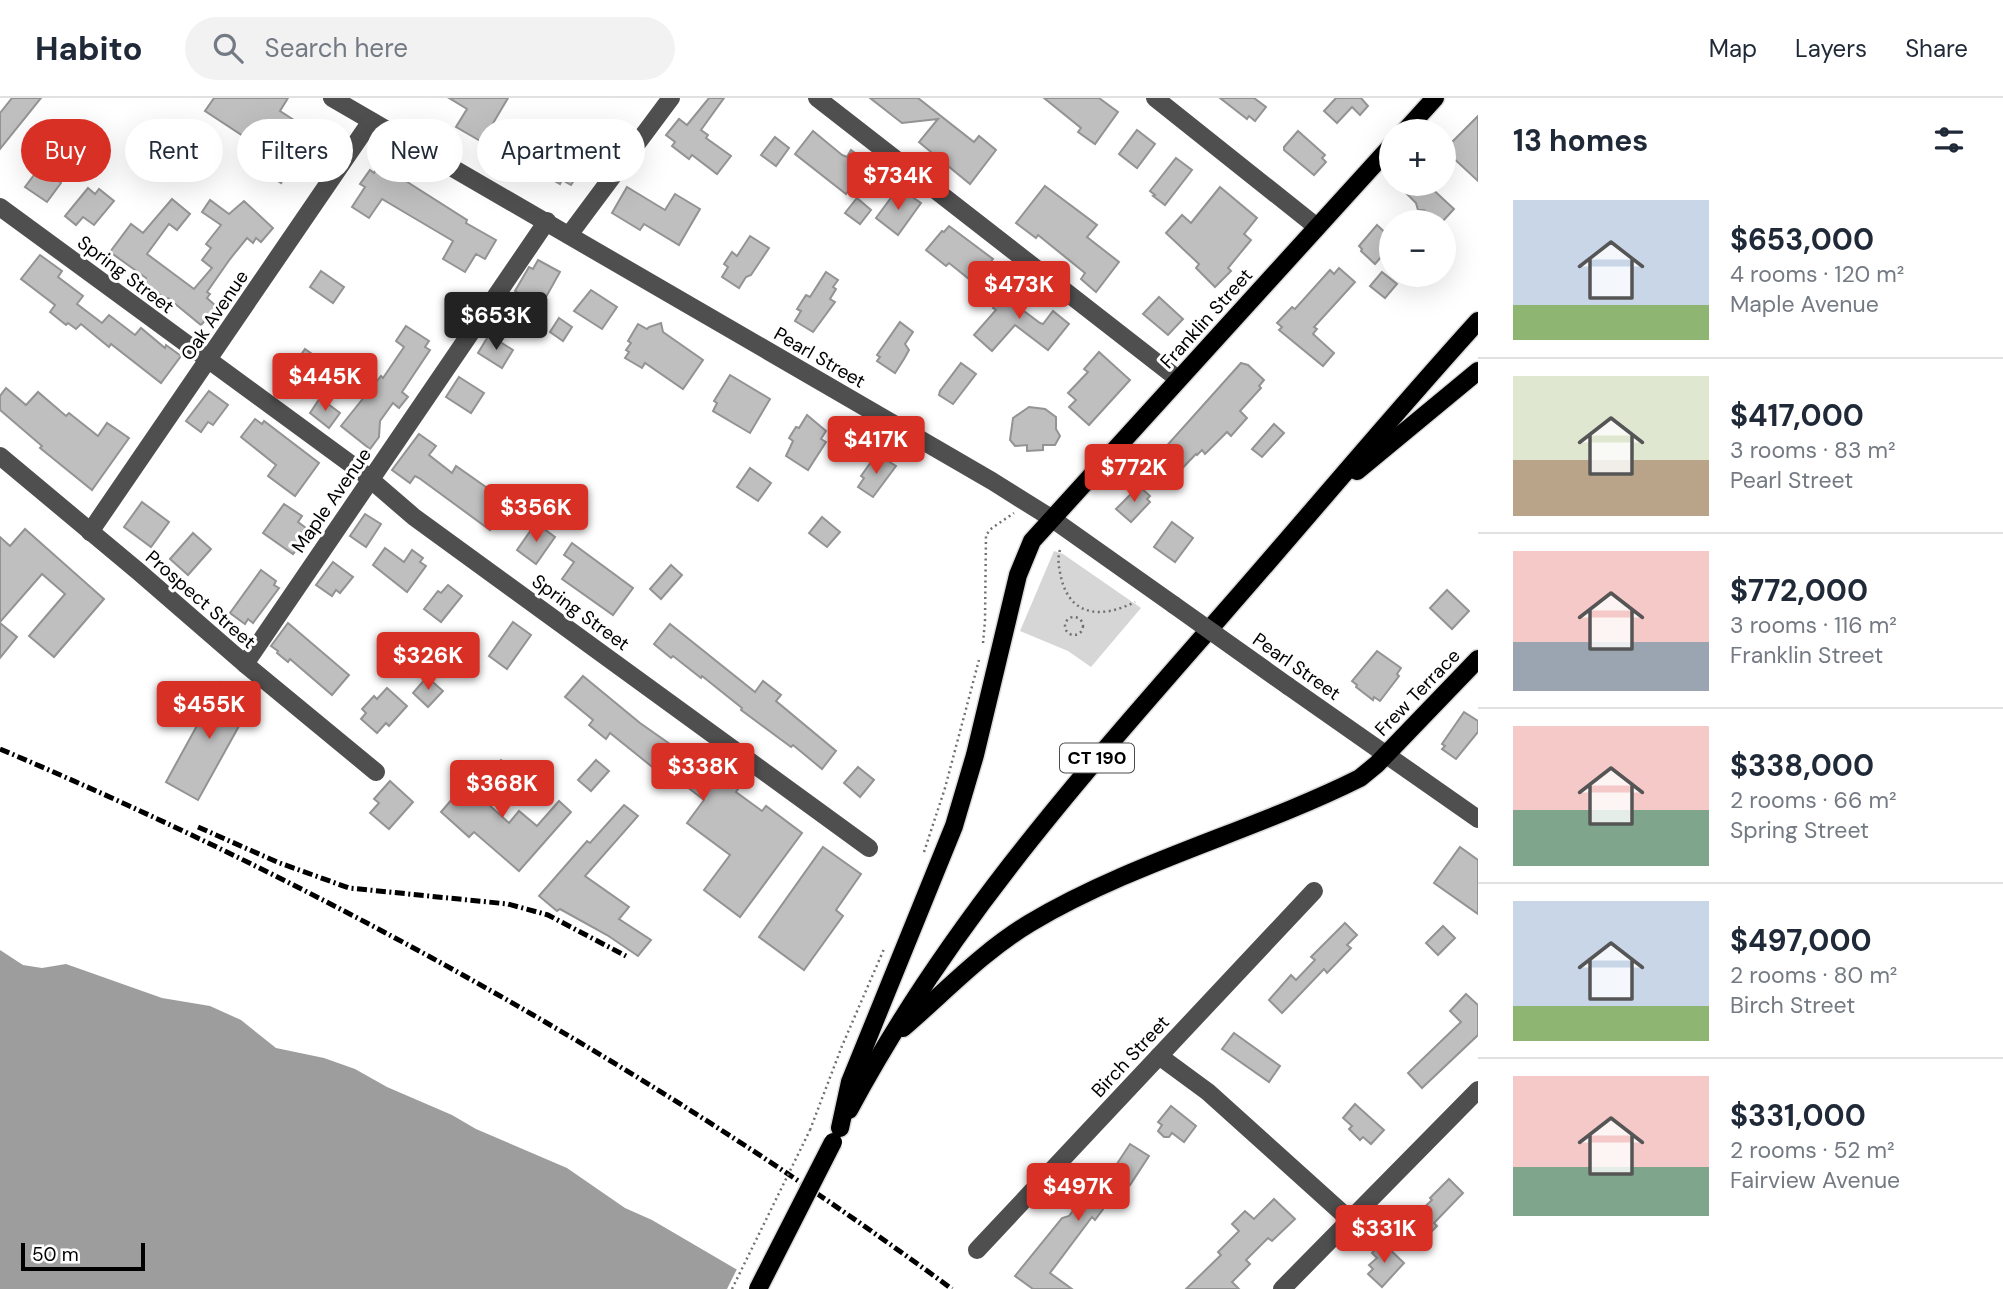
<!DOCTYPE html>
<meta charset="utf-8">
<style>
body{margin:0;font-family:"DM Sans",sans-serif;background:#f2f2f3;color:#1f2937;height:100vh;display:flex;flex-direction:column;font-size:26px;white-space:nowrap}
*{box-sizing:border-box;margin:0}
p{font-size:23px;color:#747a83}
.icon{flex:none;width:38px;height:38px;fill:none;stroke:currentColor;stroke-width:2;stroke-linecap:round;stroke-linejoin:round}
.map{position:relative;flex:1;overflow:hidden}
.details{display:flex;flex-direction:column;background:#fff;width:525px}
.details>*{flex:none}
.banner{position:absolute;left:21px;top:21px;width:665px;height:63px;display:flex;gap:14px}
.fabs{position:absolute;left:1379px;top:21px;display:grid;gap:14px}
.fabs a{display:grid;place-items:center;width:77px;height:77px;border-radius:50%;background:#fff;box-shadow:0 7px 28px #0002;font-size:35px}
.scale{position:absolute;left:21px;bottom:18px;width:124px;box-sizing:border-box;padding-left:7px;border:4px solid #000;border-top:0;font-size:19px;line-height:24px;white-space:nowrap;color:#000;-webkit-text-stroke:5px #fff;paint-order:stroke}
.price{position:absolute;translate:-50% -60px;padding:0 16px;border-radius:7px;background:#d93025;color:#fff;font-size:23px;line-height:46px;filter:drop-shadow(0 2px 4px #0008)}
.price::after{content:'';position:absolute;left:50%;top:42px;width:21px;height:16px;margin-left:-10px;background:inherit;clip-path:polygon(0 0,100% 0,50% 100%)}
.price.on{background:#222;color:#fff}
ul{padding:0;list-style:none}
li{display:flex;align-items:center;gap:21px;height:175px;padding:0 35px}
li+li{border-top:2px solid #e0e1e3}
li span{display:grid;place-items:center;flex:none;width:196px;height:140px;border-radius:0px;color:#555}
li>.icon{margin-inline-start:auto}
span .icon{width:84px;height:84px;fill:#fffc;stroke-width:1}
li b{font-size:30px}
h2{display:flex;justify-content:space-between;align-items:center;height:84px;padding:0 35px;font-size:30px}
.tag{padding:0 24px;border-radius:32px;background:#fff;box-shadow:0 7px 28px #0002;font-size:24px;line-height:63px}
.tag.on{background:#d93025;color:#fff}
header{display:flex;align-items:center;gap:42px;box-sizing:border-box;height:98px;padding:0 35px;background:#fff;border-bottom:2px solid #e0e1e3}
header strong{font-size:33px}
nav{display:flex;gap:38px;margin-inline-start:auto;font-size:24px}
.search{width:490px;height:63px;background:#f2f2f3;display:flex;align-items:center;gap:18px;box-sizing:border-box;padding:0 24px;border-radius:38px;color:#747a83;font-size:26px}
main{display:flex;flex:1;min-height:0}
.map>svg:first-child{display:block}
</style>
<header>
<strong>Habito</strong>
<div class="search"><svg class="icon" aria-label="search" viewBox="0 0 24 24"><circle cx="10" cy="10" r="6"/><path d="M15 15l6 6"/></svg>Search here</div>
<nav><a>Map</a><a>Layers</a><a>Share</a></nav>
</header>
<main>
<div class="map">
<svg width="1478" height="1191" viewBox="0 0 1478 1191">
<rect width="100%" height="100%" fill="#fff"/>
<polygon fill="#d6d6d6" points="1054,453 1063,456 1141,510 1091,569 1068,553 1020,533"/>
<polygon fill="#9d9d9d" points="0,852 23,867 42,870 66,866 162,900 210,908 241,922 276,950 324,960 355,971 387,989 452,1017 476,1031 567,1070 625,1110 652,1122 770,1191 0,1191"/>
<polygon fill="#fff" points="738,1169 755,1177 773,1191 727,1191"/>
<g fill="#bfbfbf" stroke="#939393" stroke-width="2">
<polygon points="12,0 41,0 0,51 0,15"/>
<polygon points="214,0 288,0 280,13 311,33 298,53 301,55 281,85 265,74 275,59 205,13"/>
<polygon points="449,0 508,0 482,44 456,29 467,11"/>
<polygon points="709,0 724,0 701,32 708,37 706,40 731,58 717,76 692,57 689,61 672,48 675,44 666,37 679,21 687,27"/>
<polygon points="870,0 918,0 974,44 979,38 996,52 970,86 919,44 938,21 902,25"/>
<polygon points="1044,0 1099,0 1118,14 1095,46 1078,34 1081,30"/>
<polygon points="1220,0 1254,0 1266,9 1255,23 1249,18 1247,21"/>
<polygon points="1336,0 1361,0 1368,8 1360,17 1352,9 1337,25 1324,13"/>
<polygon points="1478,18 1478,83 1449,56 1450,54 1446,50"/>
<polygon points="62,26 76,37 64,53 50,42"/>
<polygon points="1137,32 1155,46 1137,70 1119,56"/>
<polygon points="813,33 842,57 847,59 851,52 867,64 863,70 864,72 846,96 795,56"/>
<polygon points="1298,33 1325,57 1322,60 1326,64 1314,77 1284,52 1284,49"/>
<polygon points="584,37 597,44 592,52 599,56 588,74 581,71 571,87 562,82 560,86 536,72 545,57 537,52 544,40 573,56"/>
<polygon points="775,39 789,50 776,68 761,57"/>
<polygon points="1176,60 1192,72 1165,107 1153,98 1155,97 1150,93"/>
<polygon points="46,61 57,70 51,77 61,85 47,104 25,89"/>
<polygon points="379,66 467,122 466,125 496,142 485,161 476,156 465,174 443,161 453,143 382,101 369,120 352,109 365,89 360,86 370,72 374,75"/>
<polygon points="1415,86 1427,86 1454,111 1442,124 1438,124 1424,112 1418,112 1416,105 1406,95"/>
<polygon points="1045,88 1097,127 1087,139 1119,164 1096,194 1081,181 1085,175 1038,137 1036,140 1016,125"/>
<polygon points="627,89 665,112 675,96 700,111 679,147 644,126 640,132 612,115"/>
<polygon points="1220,89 1257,120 1244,136 1251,142 1228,170 1231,173 1215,189 1196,170 1199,166 1166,135 1182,117 1191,125"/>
<polygon points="88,90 95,96 99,91 114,103 94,127 83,119 76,127 65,118"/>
<polygon points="902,92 921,105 898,137 876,120 893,97 896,99"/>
<polygon points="857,100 871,112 860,126 845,115"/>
<polygon points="172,101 190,116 177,132 169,126 147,156 194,191 212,170 202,162 211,150 206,146 221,127 202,114 210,102 229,116 244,103 273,130 261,144 256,140 253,145 247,140 230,161 207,194 210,196 207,200 217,209 201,227 168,200 166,202 144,184 146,180 110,154 131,126 143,135"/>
<polygon points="1377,127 1391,140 1391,148 1375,166 1361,153 1362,151 1359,148"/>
<polygon points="949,128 993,161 974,185 949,165 946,168 926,152 942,133 944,134"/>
<polygon points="750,138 769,150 751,177 746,179 739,190 722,179 728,169 724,166 732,154 737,158"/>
<polygon points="40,157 62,173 58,179 83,198 77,206 102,225 109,217 135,237 141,230 165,250 166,247 181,258 161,285 111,246 109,249 81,226 76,231 68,225 66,227 50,214 55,207 21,181"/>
<polygon points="538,162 560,174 541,208 515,193 529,169 533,171"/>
<polygon points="1339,170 1355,184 1314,229 1317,231 1313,236 1334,255 1323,268 1279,232 1282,229 1277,225 1292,209 1295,211 1330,172 1334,176"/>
<polygon points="321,173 344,189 333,205 310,189"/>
<polygon points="826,174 838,182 833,189 836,191 830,201 835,204 813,234 795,223 801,213 797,211 806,197 810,199"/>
<polygon points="1382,174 1397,186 1385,200 1370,188"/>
<polygon points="1015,183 1031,196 1020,210 1040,225 1043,226 1053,213 1069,226 1048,252 1015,227 992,253 974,237 996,212 993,210"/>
<polygon points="591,192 617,209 602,231 574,213"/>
<polygon points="1159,199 1183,221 1168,237 1143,216"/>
<polygon points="559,220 572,229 563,243 550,234"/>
<polygon points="900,224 913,234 905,246 909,252 904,261 895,275 877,263 880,259 877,257"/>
<polygon points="661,225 663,234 703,262 683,291 645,265 642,270 625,260 629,254 626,252 631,245 628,243 638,226 647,231 649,229"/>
<polygon points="406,228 429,243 425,249 430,252 402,294 408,299 399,310 393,305 380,323 379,339 370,351 341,328 381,278 383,280 404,249 396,243"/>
<polygon points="489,237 513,252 502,270 478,255"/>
<polygon points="305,251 331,269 322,283 296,264"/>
<polygon points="1099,254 1130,282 1089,327 1069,309 1076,302 1068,295 1088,274 1084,271"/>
<polygon points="961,265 976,276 953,306 939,297 940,293"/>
<polygon points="1241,265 1248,267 1264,282 1259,288 1261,290 1240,313 1247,320 1231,338 1227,334 1205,356 1202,352 1197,357 1196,356 1170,383 1153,368 1164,356 1162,353"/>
<polygon points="730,277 770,301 750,335 713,313 717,305 714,303"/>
<polygon points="459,279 484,295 471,315 446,299"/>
<polygon points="6,290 26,307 38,294 66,318 69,315 98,338 107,325 129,340 92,392 40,350 42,348 0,312 0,298"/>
<polygon points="209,293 228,307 213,327 208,324 201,334 186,323"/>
<polygon points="320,300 340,315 329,330 310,315"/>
<polygon points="1029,309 1045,311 1056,319 1056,331 1060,338 1055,347 1043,347 1043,352 1027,353 1027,347 1015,348 1010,342 1013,320"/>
<polygon points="807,317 826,333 821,341 826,344 808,372 786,358 793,343 789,340 796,329 799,330"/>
<polygon points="255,321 262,326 264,323 319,365 295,398 268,378 276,367 241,339"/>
<polygon points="1274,326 1284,335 1262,359 1252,351"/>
<polygon points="419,336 436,348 429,357 452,375 456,368 510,406 490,432 419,380 415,378 410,385 392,372"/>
<polygon points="880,358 896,368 873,399 858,389 864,380 861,378 871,364 874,366"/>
<polygon points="750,370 771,385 758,403 737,389"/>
<polygon points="1139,388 1150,398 1147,401 1150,404 1131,424 1116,411"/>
<polygon points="142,404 169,424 151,449 124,429"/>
<polygon points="284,406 302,418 298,424 310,433 293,456 263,435"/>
<polygon points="365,416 381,426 366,449 350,438"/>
<polygon points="822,419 840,434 827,449 809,435"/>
<polygon points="1172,424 1193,440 1175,464 1154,449"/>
<polygon points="536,425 555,439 536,466 517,452"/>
<polygon points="25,431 104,501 54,559 29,538 65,496 42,476 0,524 0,439 10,448"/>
<polygon points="193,435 211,451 188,477 170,461"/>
<polygon points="572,445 633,490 613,517 562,481 574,464 564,457"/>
<polygon points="385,450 404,464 412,452 423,460 420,464 426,468 407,494 373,467"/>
<polygon points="333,464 353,479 340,495 336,492 332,498 316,487"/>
<polygon points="671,467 682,477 661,501 650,491"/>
<polygon points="261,472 276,483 274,487 279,490 253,525 248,521 245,526 230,515"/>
<polygon points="448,487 462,498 441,524 424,511 438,493 441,495"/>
<polygon points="1447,492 1469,513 1452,531 1430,510"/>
<polygon points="513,524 531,537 507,571 489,558"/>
<polygon points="0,525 17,539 0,560"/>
<polygon points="288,525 349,577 332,597 290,561 288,564 277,555 278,553 271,548"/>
<polygon points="670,526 755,594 763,583 781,597 776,603 836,653 822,671 793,647 791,649 741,612 742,610 702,578 701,580 673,558 671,560 654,546"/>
<polygon points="1377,553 1401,570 1397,576 1399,578 1380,603 1374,599 1373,602 1356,589 1357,587 1352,583"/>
<polygon points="583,578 640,625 697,665 699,664 721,681 725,674 741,687 736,694 762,713 766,708 802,735 740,819 704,792 730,757 687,725 704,702 669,675 666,680 610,635 606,641 589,627 593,622 565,599"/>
<polygon points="427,579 443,593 428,609 413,595"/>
<polygon points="221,584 250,600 241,617 244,619 198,702 166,684"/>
<polygon points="387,590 407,608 389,628 386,625 377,635 361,621 366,615 362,611 374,598 377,601"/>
<polygon points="1464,614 1478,623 1478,634 1456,661 1442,651 1445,648 1442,646"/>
<polygon points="501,662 515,673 487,705 509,725 519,713 537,728 559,703 571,714 519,773 474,734 469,739 441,714 465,686 473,694"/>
<polygon points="596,662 609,673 591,693 578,682"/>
<polygon points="858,669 874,682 860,699 844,685"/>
<polygon points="390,683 413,704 389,731 370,715 379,705 374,701"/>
<polygon points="624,707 638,718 585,778 629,809 619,821 651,842 638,858 607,837 560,811 557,813 539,798 587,743 590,745"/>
<polygon points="823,749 861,776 836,812 843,818 804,872 759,839"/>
<polygon points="1460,749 1478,762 1478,816 1434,785"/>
<polygon points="1345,825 1357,837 1347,847 1351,850 1327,875 1324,871 1282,915 1269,902 1291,877 1296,882 1315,862 1311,859"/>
<polygon points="1443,828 1455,840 1438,857 1426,845"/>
<polygon points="1466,896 1478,907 1478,937 1422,990 1408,975 1461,924 1450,913"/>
<polygon points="1234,935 1280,968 1269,984 1222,951"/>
<polygon points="1355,1006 1384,1032 1371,1046 1363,1039 1360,1042 1349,1031 1352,1028 1343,1020"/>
<polygon points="1171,1008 1196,1028 1184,1044 1172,1035 1169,1039 1164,1039 1158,1033 1162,1027 1158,1024"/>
<polygon points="1130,1046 1149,1058 1130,1087 1124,1083 1095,1122 1092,1119 1050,1175 1072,1191 1033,1191 1015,1178 1062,1120 1069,1118 1096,1082 1103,1087"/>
<polygon points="1449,1081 1463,1095 1434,1125 1437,1128 1420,1145 1404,1128 1432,1102 1430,1100"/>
<polygon points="1274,1101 1295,1121 1272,1143 1268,1140 1246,1162 1250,1166 1232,1184 1239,1191 1186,1191 1221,1157 1218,1154 1239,1133 1232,1126 1245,1113 1254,1121"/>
<polygon points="1382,1144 1404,1165 1382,1189 1368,1176 1373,1171 1369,1167 1377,1160 1372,1155"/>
</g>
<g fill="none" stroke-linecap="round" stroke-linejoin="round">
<g stroke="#dbdbdb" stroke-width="21">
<g id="major">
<polyline points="1405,33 1435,0"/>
<polyline points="1357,373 1478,273"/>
<path d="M903 930C945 894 982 854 1030 825 1132 764 1254 733 1360 680L1377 666 1478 561"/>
<path d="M849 1012C949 825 1082 677 1221 518 1307 420 1390 320 1478 223"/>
<polyline points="840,1030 850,984 954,728 975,657 1018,477 1032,443 1391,48"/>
</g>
</g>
<g stroke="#717171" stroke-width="2.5" stroke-dasharray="2 3.5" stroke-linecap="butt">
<path d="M1060 452C1057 461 1059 470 1061 479 1070 520 1104 520 1135 504"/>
<circle cx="1074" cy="528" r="9"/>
<polyline points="983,545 985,523 986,437 992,430 1014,415"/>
<polyline points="924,754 945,690 979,562"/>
<polyline points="810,1032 842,948 884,851"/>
</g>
<g stroke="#4f4f4f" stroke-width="18">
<polyline points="332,0 992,383 1051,420 1174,507"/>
<polyline points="817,0 1178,281"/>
<polyline points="1155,0 1317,129"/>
<polyline points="0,109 363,375 414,419 869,750"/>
<polyline points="569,137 671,0"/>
<polyline points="0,358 139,474 245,566 376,674"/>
<polyline points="90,434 371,23"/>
<polyline points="245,566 547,123"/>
<polyline points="1288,588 1478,721"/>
<polyline points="1159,958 1208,994 1350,1122"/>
<polyline points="977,1152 1314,793"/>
<polyline points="1282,1191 1478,992"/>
</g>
<use href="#major" stroke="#000" stroke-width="18"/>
<g stroke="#000" stroke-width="5" stroke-dasharray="10 3.5 2 3.5" stroke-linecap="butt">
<path d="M0 651C336 793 658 975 952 1191"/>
<polyline points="198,729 277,764 349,790 508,806 548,817 626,858"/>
</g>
<g stroke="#dbdbdb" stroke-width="21" stroke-linecap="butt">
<polyline id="major-bridge" points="758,1191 833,1044"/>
</g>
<polyline stroke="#717171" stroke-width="2.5" stroke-dasharray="2 3.5" stroke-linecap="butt" points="732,1191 810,1032"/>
<polyline stroke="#4f4f4f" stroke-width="18" points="1174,507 1288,588"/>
<use href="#major-bridge" stroke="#000" stroke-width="18"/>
</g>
<g text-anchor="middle" stroke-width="6" stroke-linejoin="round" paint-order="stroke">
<rect fill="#fff" stroke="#4c4c4c" stroke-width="2" x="1060" y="645.5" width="74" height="29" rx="5"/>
<g font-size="18" font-weight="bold" fill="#000">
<text x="1097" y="666">CT 190</text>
</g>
<g font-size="19" fill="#000" stroke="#fff">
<text transform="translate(126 176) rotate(37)" y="7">Spring Street</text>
<text transform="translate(214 217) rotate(-56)" y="7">Oak Avenue</text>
<text transform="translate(1206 220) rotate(-48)" y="7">Franklin Street</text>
<text transform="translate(820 259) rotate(30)" y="7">Pearl Street</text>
<text transform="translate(331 402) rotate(-55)" y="7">Maple Avenue</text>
<text transform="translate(201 501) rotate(41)" y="7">Prospect Street</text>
<text transform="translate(581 514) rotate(36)" y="7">Spring Street</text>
<text transform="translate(1297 568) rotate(35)" y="7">Pearl Street</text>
<text transform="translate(1417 594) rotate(-46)" y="7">Frew Terrace</text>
<text transform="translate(1130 958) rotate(-47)" y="7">Birch Street</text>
</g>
</g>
</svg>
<div class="fabs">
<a>+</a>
<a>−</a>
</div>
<div class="scale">50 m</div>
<b class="price" style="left:898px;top:114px">$734K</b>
<b class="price" style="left:1019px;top:223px">$473K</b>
<b class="price on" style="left:496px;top:254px">$653K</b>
<b class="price" style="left:325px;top:315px">$445K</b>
<b class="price" style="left:876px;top:378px">$417K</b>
<b class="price" style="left:1134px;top:406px">$772K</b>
<b class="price" style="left:536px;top:446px">$356K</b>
<b class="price" style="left:428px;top:594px">$326K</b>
<b class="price" style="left:209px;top:643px">$455K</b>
<b class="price" style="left:703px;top:705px">$338K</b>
<b class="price" style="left:502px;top:722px">$368K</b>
<b class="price" style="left:1078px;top:1125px">$497K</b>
<b class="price" style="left:1384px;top:1167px">$331K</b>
<div class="banner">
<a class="tag on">Buy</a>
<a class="tag">Rent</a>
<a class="tag">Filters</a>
<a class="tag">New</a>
<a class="tag">Apartment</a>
</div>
</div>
<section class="details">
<h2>13 homes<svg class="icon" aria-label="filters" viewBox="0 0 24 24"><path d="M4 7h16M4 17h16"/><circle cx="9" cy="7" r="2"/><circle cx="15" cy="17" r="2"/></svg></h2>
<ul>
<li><span style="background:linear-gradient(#c9d6e8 75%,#8fb573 0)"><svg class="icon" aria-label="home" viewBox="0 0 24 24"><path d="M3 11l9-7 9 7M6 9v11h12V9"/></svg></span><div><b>$653,000</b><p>4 rooms · 120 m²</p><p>Maple Avenue</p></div></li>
<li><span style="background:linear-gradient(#dfe7d0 60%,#b9a48a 0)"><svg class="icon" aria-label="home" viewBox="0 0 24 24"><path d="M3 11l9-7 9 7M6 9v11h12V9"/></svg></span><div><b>$417,000</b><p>3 rooms · 83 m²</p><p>Pearl Street</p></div></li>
<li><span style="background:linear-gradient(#f6c9c9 65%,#9aa5b1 0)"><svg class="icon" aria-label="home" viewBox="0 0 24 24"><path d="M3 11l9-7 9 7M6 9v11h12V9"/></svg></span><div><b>$772,000</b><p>3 rooms · 116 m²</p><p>Franklin Street</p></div></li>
<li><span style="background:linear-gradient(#f6c9c9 60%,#7fa58c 0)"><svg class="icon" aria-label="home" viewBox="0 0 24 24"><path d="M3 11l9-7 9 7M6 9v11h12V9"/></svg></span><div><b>$338,000</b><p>2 rooms · 66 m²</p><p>Spring Street</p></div></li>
<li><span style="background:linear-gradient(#c9d6e8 75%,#8fb573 0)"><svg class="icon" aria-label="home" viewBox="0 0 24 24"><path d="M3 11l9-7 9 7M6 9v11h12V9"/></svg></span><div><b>$497,000</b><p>2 rooms · 80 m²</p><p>Birch Street</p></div></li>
<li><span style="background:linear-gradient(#f6c9c9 65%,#7fa58c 0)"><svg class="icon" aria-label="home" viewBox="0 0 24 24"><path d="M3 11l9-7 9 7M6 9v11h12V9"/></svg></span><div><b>$331,000</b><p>2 rooms · 52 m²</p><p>Fairview Avenue</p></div></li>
</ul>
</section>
</main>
